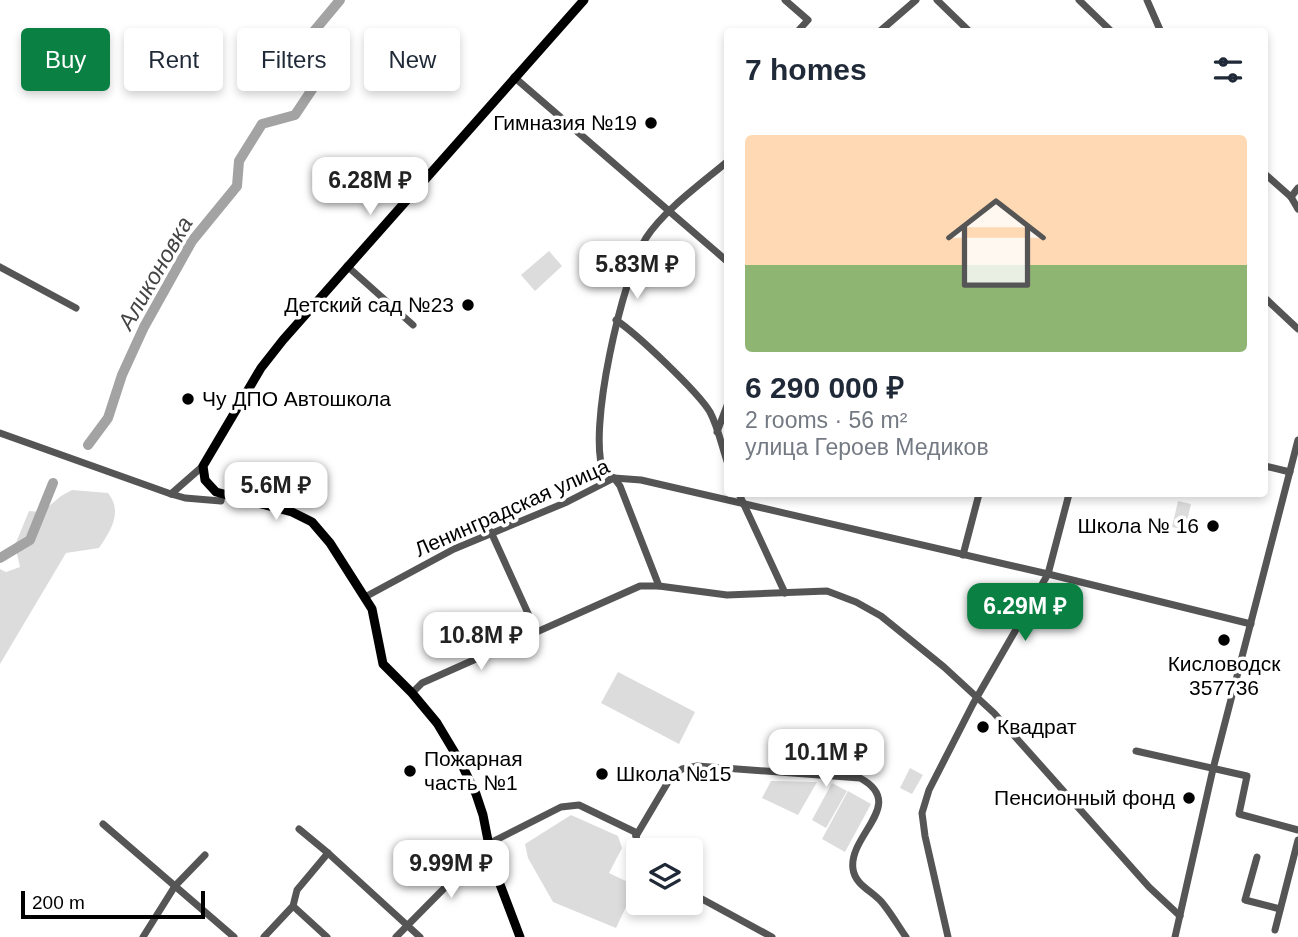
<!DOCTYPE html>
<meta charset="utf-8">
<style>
body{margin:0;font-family:Arial,sans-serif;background:#f2f2f3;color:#1f2937;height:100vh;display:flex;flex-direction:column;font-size:26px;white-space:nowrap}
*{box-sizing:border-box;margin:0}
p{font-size:23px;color:#747a83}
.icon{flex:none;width:38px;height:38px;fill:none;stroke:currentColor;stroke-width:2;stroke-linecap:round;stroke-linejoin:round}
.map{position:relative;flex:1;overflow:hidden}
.drawer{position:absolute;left:724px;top:28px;width:544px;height:469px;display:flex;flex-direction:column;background:#fff;border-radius:7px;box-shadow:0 4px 10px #0003}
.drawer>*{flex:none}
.banner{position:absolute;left:21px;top:28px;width:598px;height:63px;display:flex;gap:14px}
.buttons{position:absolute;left:626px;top:838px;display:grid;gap:14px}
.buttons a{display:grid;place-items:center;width:77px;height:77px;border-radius:7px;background:#fff;box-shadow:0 4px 10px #0003;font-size:35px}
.scale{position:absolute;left:21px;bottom:18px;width:184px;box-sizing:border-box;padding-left:7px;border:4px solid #000;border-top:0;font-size:19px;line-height:24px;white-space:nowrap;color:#000;-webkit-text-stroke:5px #fff;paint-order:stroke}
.price{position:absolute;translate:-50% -60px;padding:0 16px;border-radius:14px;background:#fff;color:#222;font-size:23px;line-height:46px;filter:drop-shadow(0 2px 4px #0008)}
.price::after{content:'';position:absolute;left:50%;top:42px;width:21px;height:16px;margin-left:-10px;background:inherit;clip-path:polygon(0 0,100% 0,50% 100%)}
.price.current{background:#0b8043;color:#fff}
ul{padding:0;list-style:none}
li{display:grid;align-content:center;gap:14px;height:371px;padding:0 21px}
li span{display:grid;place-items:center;height:217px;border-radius:7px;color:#555}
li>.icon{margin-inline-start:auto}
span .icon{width:126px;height:126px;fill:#fffc;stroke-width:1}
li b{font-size:30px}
h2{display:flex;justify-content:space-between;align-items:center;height:84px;padding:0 21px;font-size:30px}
.pill{padding:0 24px;border-radius:7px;background:#fff;box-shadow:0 4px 10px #0003;font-size:24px;line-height:63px}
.pill.current{background:#0b8043;color:#fff}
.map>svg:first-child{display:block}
</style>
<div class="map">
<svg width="1298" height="937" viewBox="0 0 1298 937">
<rect width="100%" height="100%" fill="#fff"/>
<g fill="#dcdcdc">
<polygon points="549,251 562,266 535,291 521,275"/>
<path d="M72 490 108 493C123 512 111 530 99 548L66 553 0 664V569L6 572 20 567 15 545 29 511 42 512 61 496Z"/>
<polygon points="1178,501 1191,504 1185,530 1172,527"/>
<polygon points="618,672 695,712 679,744 601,703"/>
<polygon points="910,768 923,775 912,794 900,788"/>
<polygon points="771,781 817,782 798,815 762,798"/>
<polygon points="832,783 847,791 826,828 812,820"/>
<polygon points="848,791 871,804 845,852 822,839"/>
<polygon points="571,815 618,836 622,848 609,873 636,886 616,928 553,902 528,858 525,844"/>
</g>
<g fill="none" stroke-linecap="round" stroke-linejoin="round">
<g stroke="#a3a3a3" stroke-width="10">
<polyline points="88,445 108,418 122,375 144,327 192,241 237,186 239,161 262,124 295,115 315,85 310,36 340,0"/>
<polyline points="0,558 30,540 53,483"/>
</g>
<g stroke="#555" stroke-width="7">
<polyline points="785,0 808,20 797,32"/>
<polyline points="937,0 970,32"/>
<polyline points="1079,0 1112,32"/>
<polyline points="1147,0 1161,32"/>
<polyline points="879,32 916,0"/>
<polyline points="514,77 728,262"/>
<polyline points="1265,174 1291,197 1298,209"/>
<polyline points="1291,197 1298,188"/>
<polyline points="347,266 413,325"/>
<polyline points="0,267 76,308"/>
<polyline points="1265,298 1298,329"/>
<path d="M616 320C637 334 698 392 710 412 718 427 722 447 728 464"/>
<polyline points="717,432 728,403"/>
<polyline points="0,433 171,494 185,498 221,501 222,495"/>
<polyline points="1265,466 1290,472"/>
<polyline points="171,494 203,466"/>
<polyline points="739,494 785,593"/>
<polyline points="491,532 536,631"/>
<polyline points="963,555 979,494"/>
<path d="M659 586 620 486 614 478 604 473C586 432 623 277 646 238 664 210 702 183 728 161"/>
<polyline points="365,597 454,549 567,502 614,478 641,480 1048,574 1251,624"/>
<polyline points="412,693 422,683 640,586 659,586 727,595 827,591 856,602 881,616 944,667 994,713 1149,887 1180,916"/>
<polyline points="1136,751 1247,776 1239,814 1298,830"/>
<polyline points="103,824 234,937"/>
<polyline points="299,829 328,853 420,937"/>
<path d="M636 836 671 777 682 769 697 766 860 778C908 804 848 835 853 869 855 886 875 892 884 905 892 915 899 927 906 937"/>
<polyline points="1257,857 1245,900 1280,909"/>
<polyline points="691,893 772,937"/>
<polyline points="293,906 327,937"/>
<polyline points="1275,930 1298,840"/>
<polyline points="143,937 175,886 205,855"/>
<polyline points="264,937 293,906 297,890 328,853"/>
<polyline points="396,937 488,844 561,807 579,805 635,832 637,840 636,860 639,863"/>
<polyline points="948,937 925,836 922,813 929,790 973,704 1048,574 1069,494"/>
<polyline points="1175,937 1213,769 1298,440"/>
</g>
<polyline stroke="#000" stroke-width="9" points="520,937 493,866 483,815 476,794 461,763 437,723 412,693 383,664 372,609 330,543 312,522 292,512 216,492 205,480 203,466 261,368 283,340 584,0"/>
</g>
<g fill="#000" stroke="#fff" stroke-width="2.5">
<circle cx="651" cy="123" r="7"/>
<circle cx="468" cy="305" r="7"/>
<circle cx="188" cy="399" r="7"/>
<circle cx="1213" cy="526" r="7"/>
<circle cx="1224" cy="640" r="7"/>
<circle cx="983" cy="727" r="7"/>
<circle cx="410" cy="771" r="7"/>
<circle cx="602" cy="774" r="7"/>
<circle cx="1189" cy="798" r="7"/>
</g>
<g text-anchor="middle" stroke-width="7" stroke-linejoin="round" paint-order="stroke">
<g font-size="21" fill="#000" stroke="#fff" text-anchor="end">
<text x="637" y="130">Гимназия №19</text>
<text x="454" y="312">Детский сад №23</text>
<text x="202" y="406" text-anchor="start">Чу ДПО Автошкола</text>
<text x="1199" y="533">Школа № 16</text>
<text x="1224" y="671" text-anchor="middle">Кисловодск<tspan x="1224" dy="24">357736</tspan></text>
<text x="997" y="734" text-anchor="start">Квадрат</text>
<text x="424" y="766" text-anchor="start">Пожарная<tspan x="424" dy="24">часть №1</tspan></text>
<text x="616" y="781" text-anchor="start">Школа №15</text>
<text x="1175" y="805">Пенсионный фонд</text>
</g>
<g font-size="21" fill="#000" stroke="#fff">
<text transform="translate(512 508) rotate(-24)" y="7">Ленинградская улица</text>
</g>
<g font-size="23" font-style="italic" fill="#444" stroke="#fff">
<text transform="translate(155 273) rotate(-60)" y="8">Аликоновка</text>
</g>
</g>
</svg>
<div class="buttons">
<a><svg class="icon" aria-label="layers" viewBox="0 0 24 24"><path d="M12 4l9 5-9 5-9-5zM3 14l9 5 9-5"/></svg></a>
</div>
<div class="scale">200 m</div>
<b class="price" style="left:370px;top:217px">6.28M ₽</b>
<b class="price" style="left:637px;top:301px">5.83M ₽</b>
<b class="price" style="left:276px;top:522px">5.6M ₽</b>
<b class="price current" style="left:1025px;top:643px">6.29M ₽</b>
<b class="price" style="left:481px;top:672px">10.8M ₽</b>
<b class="price" style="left:826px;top:789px">10.1M ₽</b>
<b class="price" style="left:451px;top:900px">9.99M ₽</b>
<div class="banner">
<a class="pill current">Buy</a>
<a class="pill">Rent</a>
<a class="pill">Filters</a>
<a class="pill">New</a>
</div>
<section class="drawer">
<h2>7 homes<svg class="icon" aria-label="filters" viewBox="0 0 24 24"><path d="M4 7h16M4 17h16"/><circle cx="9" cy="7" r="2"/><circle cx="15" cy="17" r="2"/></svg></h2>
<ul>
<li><span style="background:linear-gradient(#ffd9b3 60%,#8fb573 0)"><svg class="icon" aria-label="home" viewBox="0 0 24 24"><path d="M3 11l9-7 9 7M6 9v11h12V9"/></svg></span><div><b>6 290 000 ₽</b><p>2 rooms · 56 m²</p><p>улица Героев Медиков</p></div></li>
</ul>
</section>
</div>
